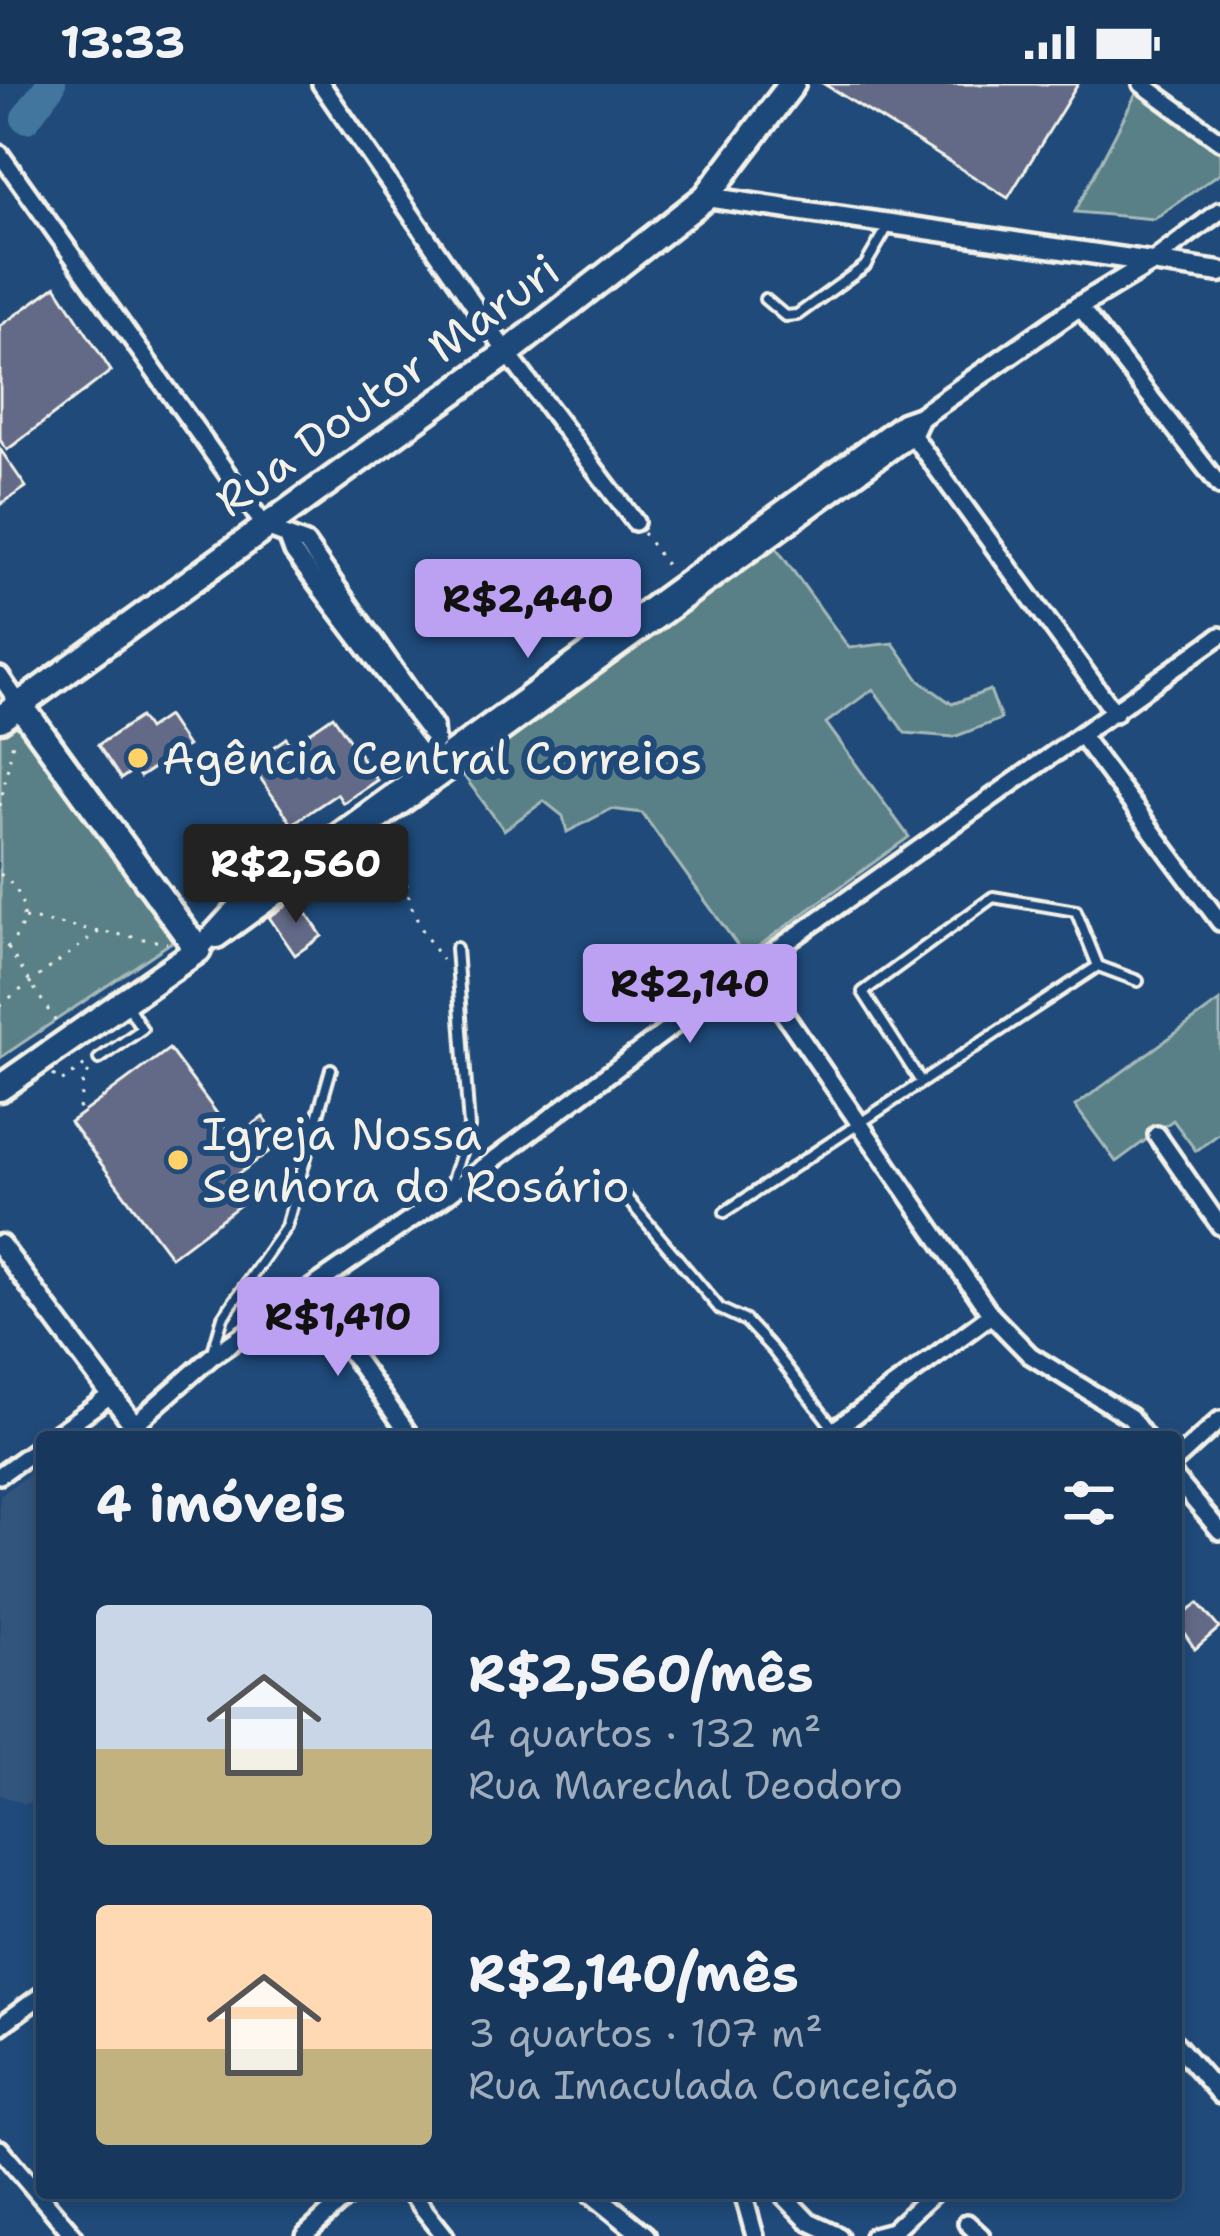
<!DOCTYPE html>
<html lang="pt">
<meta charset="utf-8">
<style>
body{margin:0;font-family:"Shantell Sans",sans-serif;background:#203f62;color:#f1f3f6;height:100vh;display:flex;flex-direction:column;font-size:45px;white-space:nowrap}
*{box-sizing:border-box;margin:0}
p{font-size:39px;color:#9eacbb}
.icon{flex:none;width:66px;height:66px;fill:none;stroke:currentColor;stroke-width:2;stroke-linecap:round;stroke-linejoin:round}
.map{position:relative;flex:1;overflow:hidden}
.side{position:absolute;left:36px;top:1347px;width:1146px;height:768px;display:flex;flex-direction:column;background:#17385c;border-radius:12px;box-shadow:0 6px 18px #0003,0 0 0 3px #365272}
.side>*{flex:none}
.price{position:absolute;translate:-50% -102px;padding:0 27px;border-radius:12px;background:#bca0f2;color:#111;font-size:39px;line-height:78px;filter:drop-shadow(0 3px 6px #0008)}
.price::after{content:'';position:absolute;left:50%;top:72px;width:36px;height:27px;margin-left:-18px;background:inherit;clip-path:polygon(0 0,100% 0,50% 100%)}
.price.on{background:#222;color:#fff}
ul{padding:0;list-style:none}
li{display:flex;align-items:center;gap:36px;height:300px;padding:0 60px}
li span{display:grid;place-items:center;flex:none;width:336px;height:240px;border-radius:12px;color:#555}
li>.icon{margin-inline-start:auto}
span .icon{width:144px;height:144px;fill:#fffc;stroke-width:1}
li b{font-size:51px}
h2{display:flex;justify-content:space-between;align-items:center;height:144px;padding:0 60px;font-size:51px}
.status{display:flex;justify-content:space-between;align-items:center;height:84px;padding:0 60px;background:#17385c;direction:ltr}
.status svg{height:33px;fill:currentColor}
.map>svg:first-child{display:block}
</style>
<div class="status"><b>13:33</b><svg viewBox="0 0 49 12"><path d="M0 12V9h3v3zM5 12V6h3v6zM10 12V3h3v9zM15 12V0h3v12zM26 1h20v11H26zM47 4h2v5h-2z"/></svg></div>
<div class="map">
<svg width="1220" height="2152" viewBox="0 0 1220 2152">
<rect width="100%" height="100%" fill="#1f4a7a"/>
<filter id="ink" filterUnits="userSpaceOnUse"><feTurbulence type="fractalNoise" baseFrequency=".00833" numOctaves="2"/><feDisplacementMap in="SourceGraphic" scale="24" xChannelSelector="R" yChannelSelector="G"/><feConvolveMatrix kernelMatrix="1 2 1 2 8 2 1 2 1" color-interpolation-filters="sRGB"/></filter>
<g filter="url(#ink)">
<polygon fill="#33547e" points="42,1381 42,1710 26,1720 0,1711 0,1411"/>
<g fill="#588086" stroke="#a6b8b7" stroke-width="3">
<polygon points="1141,0 1220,64 1220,89 1154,135 1075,128"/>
<polygon points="775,462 849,564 893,559 920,597 952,620 990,606 1001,635 954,653 905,649 873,605 826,639 909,753 745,872 642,729 611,725 567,748 563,732 544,717 504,746 461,688"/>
<polygon points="21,633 173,857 0,974 0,649"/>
<polygon points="1220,917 1220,1049 1196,1067 1173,1036 1116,1078 1075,1022"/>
</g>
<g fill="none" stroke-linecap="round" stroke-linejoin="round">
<polyline stroke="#42769f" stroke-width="30" points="26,34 51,0"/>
</g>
<g fill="#636a87" stroke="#f4f1e8" stroke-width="3">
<polygon points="824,0 1078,0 1008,114"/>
<polygon points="56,202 111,287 7,366 0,356 0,242"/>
<polygon points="0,365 26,403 0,421"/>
<polygon points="167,632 187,662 140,693 135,685 121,695 98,661 140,633 148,645"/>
<polygon points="333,632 377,696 343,719 337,710 292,740 250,679 286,654 291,661"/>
<polygon points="236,742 255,772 207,803 187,774"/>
<polygon points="297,814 322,852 295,871 269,833"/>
<polygon points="169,965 235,1054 263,1033 282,1058 233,1094 248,1115 171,1173 70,1038"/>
<polygon points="1198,1519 1219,1544 1195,1565 1176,1537"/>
</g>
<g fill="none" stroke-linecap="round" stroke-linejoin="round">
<g stroke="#f4f1e8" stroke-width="16">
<g id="service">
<polyline points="765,215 785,232 797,231 865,182 889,141"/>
<polyline points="99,975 142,945 127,921"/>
<polyline points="921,998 863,908 993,813 1076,827 1098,882"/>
<polyline points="450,1103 469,1043 456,864"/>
<polyline points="624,1111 720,1225 746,1237 773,1266 834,1345"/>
<polyline points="725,1128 1098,882 1138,897"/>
<polyline points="212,1271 223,1233 286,1143 331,985"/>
</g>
</g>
<g stroke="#f4f1e8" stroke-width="24">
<g id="minor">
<polyline points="321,0 507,269 635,438"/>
<polyline points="1142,0 1220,57"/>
<polyline points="0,70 266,444 306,459 434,642 435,656"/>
<polyline points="1150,179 1220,127"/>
<polyline points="1079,222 1220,402"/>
<polyline points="905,341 1115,629"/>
<polyline points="287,452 293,468 436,657"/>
<polyline points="0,592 20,621"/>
<polyline points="1082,653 1220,838"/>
<polyline points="752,883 991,1231 1030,1271 1130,1333 1145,1353"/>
<polyline points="1157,1051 1220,1142"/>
<polyline points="307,1207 411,1353"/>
<polyline points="135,1340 211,1273 448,1110 752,883 1220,552"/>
<polyline points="52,1353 112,1310"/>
<polyline points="825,1353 991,1231"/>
<polyline points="1176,1376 1220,1336"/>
<polyline points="0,1391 42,1361"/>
<polyline points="1176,1395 1220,1447"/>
<polyline points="0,1942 42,1911"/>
<polyline points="1176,1960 1220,2011"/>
<polyline points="0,2065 74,2152"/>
<polyline points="411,2109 445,2152"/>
<polyline points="743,2109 755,2152"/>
<polyline points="781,2109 809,2138 839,2152"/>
<polyline points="967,2139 981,2152"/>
<polyline points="304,2152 351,2109"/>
<polyline points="873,2152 892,2147 933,2109"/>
</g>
</g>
<g stroke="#f4f1e8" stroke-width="27">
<g id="tertiary">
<polyline points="706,113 1220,188"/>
<polyline points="217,854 912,350 920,333"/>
<polyline points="198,866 237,823 903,339 920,333 1079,222 1150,179"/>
<polyline points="0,1161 143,1353"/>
<polyline points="592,2109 645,2152"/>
</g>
</g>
<g stroke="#f4f1e8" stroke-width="33">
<g id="primary">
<polyline points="0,635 507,269 706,113 792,0"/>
<polyline points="0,1004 198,866 20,621"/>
</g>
</g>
<g stroke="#f4f1e8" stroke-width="3" stroke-dasharray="3 9" stroke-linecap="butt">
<polyline points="643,449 669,485"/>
<polyline points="0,722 14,653"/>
<path d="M383 754 408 768C400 811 417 841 442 876"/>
<path d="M0 790C31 811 31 847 0 869"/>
<polyline points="24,834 167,859"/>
<polyline points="8,864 56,938"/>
<polyline points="0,921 104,844"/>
<polyline points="53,991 61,998 88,979"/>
<polyline points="79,1025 83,997 92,983"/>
</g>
<use href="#service" stroke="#1f4a7a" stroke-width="8"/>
<use href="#minor" stroke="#1f4a7a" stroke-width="15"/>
<use href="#tertiary" stroke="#1f4a7a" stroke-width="18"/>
<use href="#primary" stroke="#1f4a7a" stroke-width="24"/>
</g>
</g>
<g fill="#ffd166" stroke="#1f4a7a" stroke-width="4.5">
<circle cx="138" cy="674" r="12"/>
<circle cx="178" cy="1076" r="12"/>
</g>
<g text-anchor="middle" stroke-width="12" stroke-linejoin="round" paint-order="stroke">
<g font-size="45" fill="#f4f1e8" stroke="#1f4a7a">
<text transform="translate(387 301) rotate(-36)" y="16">Rua Doutor Maruri</text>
</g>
<g font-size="45" fill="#f4f1e8" stroke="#1f4a7a" text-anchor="start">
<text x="162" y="690">Agência Central Correios</text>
<text x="202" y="1066">Igreja Nossa<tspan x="202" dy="52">Senhora do Rosário</tspan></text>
</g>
</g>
</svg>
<b class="price" style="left:528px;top:577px">R$2,440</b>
<b class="price on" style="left:296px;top:842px">R$2,560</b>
<b class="price" style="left:690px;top:962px">R$2,140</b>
<b class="price" style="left:338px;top:1295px">R$1,410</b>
<section class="side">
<h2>4 imóveis<svg class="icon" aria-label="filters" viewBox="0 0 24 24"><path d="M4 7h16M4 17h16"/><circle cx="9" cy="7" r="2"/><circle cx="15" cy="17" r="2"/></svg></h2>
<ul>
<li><span style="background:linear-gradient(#c9d6e8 60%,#c2b280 0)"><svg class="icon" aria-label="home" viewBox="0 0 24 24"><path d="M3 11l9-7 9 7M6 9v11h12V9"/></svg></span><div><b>R$2,560/mês</b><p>4 quartos · 132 m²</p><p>Rua Marechal Deodoro</p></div></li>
<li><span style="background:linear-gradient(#ffd9b3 60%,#c2b280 0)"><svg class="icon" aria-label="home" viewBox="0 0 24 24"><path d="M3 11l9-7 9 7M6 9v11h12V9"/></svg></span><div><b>R$2,140/mês</b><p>3 quartos · 107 m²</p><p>Rua Imaculada Conceição</p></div></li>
</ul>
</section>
</div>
